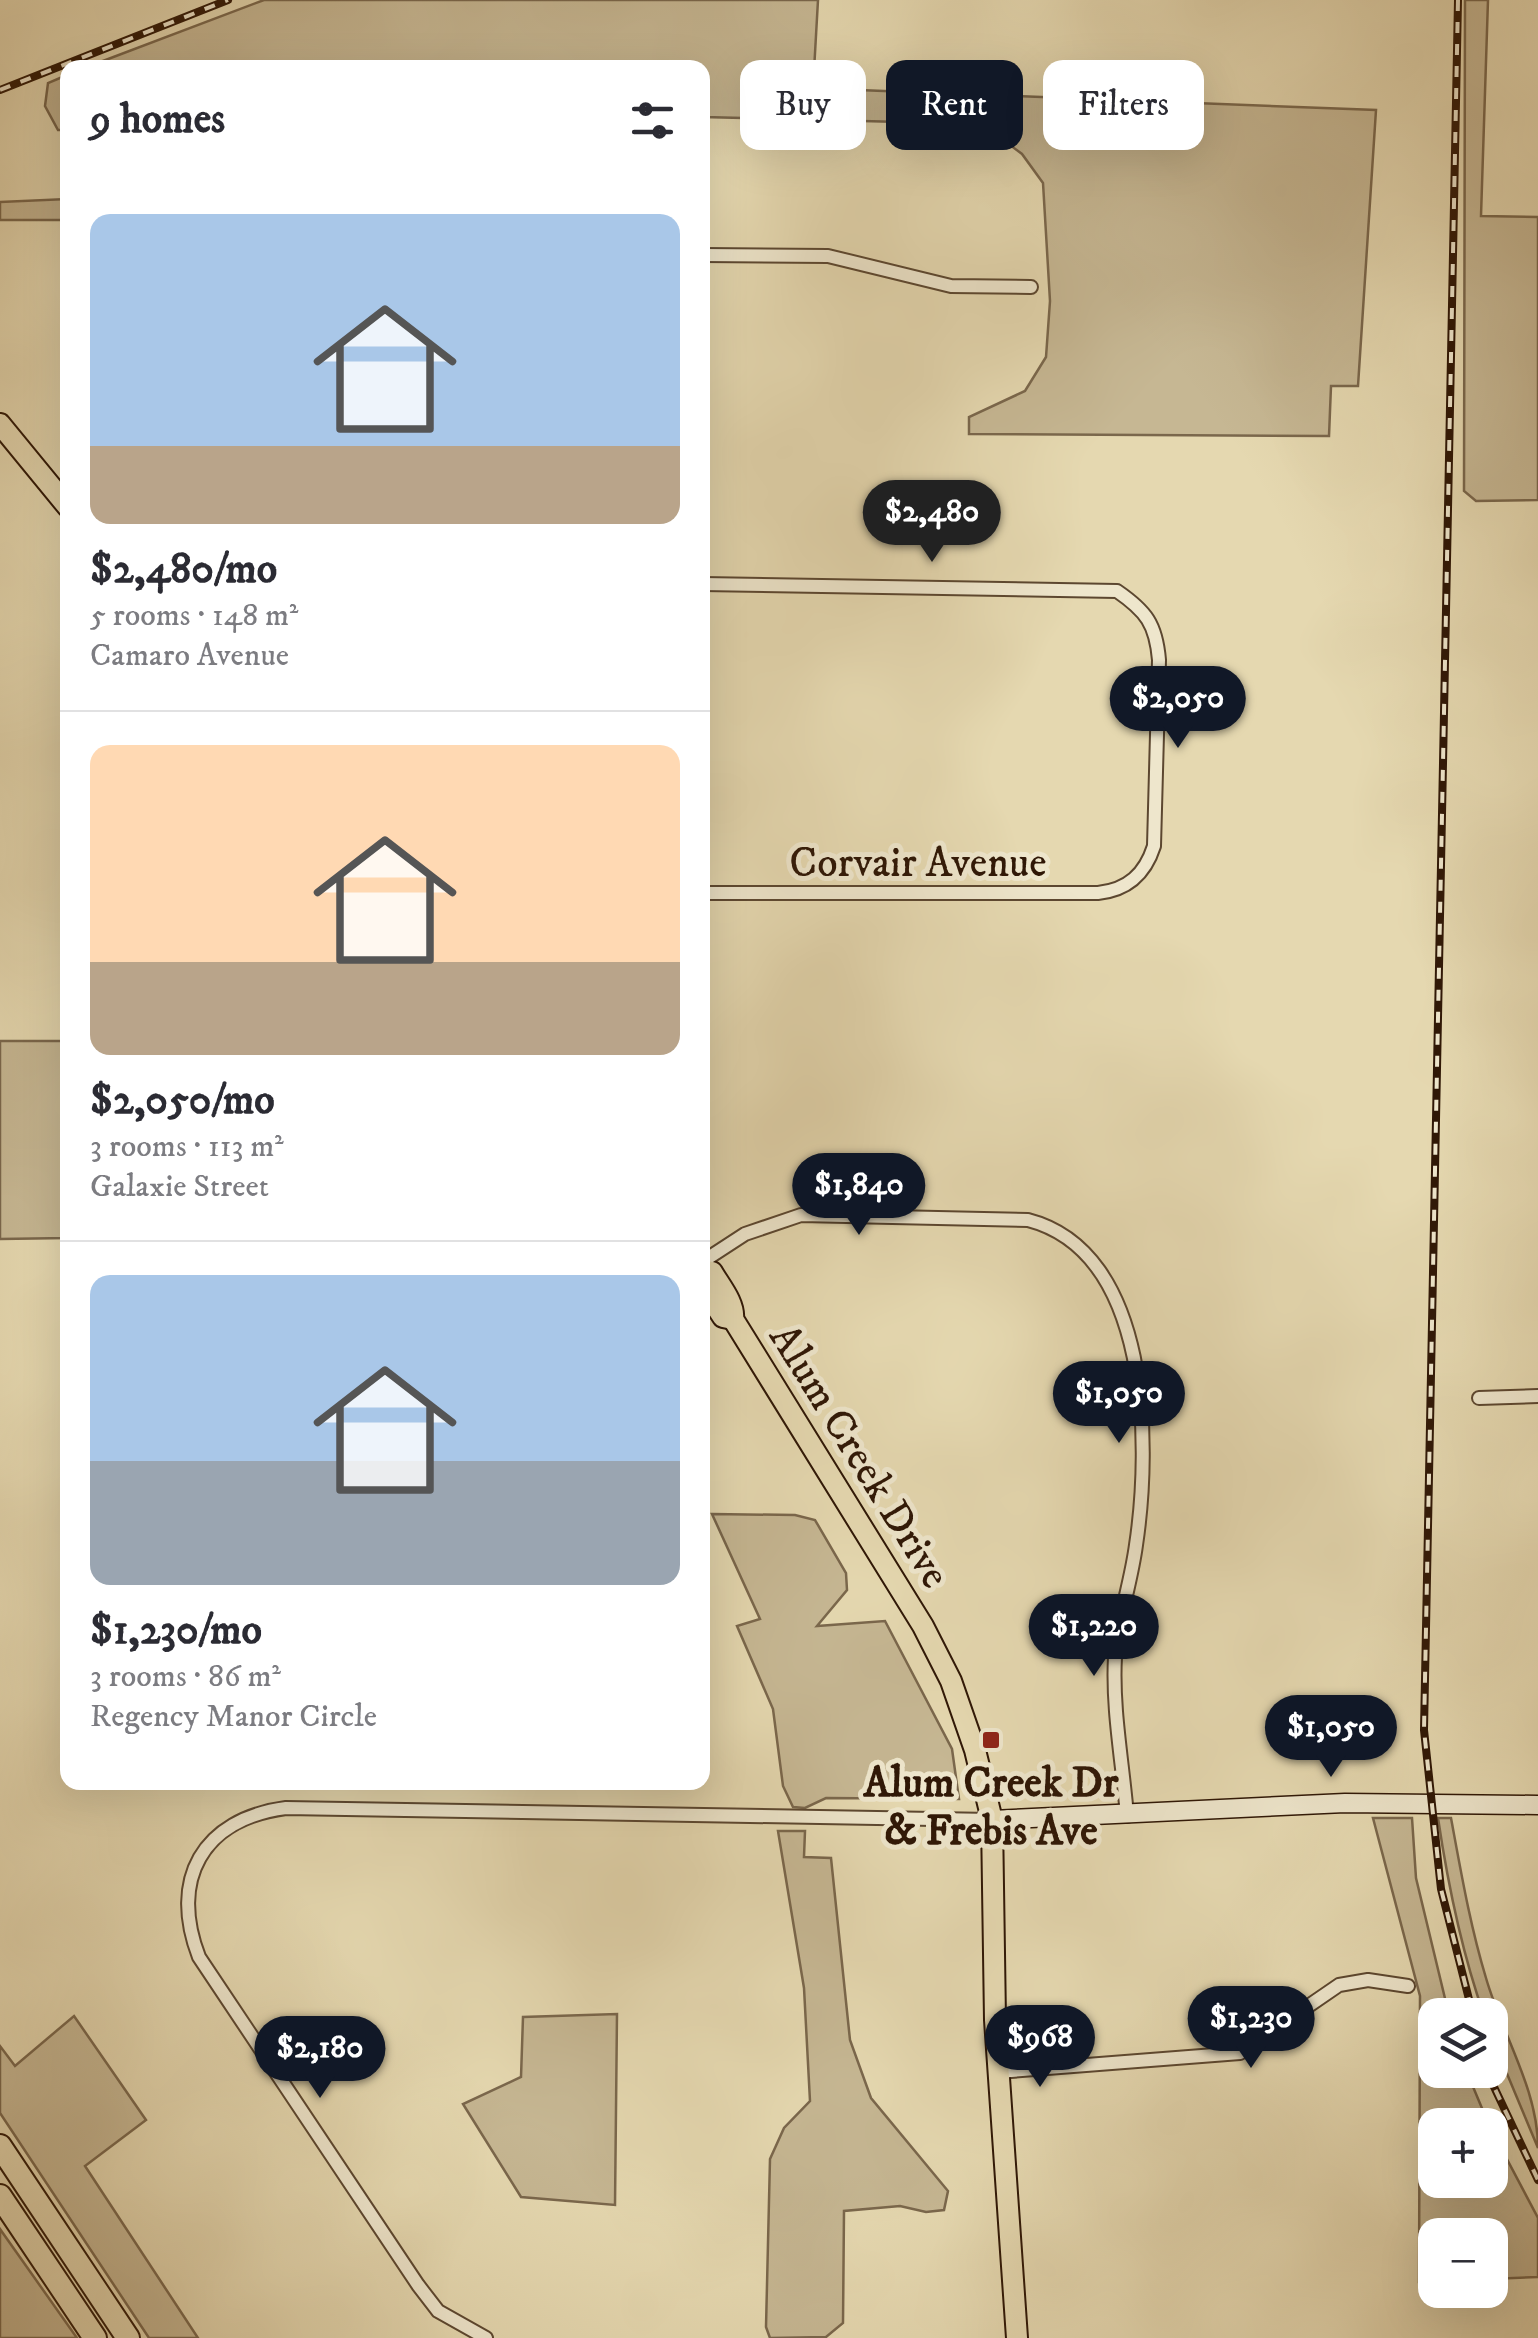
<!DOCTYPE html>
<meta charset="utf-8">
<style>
body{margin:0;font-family:"IM FELL DW Pica",serif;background:#f7f7f7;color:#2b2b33;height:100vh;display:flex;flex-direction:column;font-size:38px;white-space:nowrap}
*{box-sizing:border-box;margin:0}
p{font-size:32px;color:#7c7c81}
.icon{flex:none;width:55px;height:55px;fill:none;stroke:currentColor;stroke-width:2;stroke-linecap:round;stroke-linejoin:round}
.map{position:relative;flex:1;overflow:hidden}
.panel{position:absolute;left:60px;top:60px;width:650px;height:1730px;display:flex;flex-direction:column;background:#fff;border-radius:20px;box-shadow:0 10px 40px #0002}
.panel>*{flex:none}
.hud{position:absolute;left:740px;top:60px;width:648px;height:90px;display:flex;gap:20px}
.controls{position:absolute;left:1418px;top:1998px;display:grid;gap:20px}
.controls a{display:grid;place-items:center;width:90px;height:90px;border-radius:20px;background:#fff;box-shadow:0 10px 40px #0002;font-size:50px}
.price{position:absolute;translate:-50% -85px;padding:0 22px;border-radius:35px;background:#111827;color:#fff;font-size:32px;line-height:65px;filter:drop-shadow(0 2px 5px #0008)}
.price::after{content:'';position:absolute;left:50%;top:60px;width:30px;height:22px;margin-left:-15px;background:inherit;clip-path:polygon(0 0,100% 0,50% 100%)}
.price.selected{background:#222;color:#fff}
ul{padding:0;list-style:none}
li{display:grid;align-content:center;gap:20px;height:530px;padding:0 30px}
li+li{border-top:2px solid #e1e1e2}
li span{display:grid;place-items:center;height:310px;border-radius:20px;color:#555}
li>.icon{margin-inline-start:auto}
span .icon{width:180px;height:180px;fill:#fffc;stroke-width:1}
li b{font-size:42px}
h2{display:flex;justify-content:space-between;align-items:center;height:120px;padding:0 30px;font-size:42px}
.pill{padding:0 35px;border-radius:20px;background:#fff;box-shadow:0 10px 40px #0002;font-size:35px;line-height:90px}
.pill.selected{background:#111827;color:#fff}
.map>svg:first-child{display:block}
</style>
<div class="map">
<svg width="1538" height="2338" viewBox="0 0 1538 2338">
<rect width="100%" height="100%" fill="#e5d8b0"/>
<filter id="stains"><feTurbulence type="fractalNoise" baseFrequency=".002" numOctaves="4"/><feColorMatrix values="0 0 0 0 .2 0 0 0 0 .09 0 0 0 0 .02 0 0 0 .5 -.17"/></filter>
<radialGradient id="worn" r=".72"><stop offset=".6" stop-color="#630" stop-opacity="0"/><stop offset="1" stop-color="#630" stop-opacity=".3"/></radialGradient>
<g fill="#c6b793" stroke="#7a674c" stroke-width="2.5">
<polygon points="264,0 818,0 814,71 833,89 1376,110 1358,386 1331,386 1329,436 969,434 969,417 1025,391 1046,357 1050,301 1043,183 1022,154 982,124 703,117 702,68 87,67"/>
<polygon points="1465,0 1488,0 1481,216 1538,217 1538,500 1476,501 1464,491"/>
<polygon points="67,75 67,130 58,130 45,106 48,83"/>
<polygon points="67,199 67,220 0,220 0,202"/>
<polygon points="0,1041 67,1041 67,1238 0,1239"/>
<polygon points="712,1514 795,1515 815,1520 846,1573 847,1590 817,1626 885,1621 952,1749 959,1799 826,1798 805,1808 793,1807 783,1786 773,1709 737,1626 760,1619"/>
<polygon points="1373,1818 1412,1818 1416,1878 1449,2015 1435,2015 1435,2070 1466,2070 1489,2125 1435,2125 1435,2180 1490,2180 1490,2127 1538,2218 1538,2277 1490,2279 1490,2235 1435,2235 1435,2281 1419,2282 1420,1996"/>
<path d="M1438 1818H1451C1461 1872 1470 1925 1486 1978 1502 2034 1538 2089 1538 2148L1490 2033V2015H1484C1461 1950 1448 1885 1438 1818Z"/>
<polygon points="778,1831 805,1831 804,1857 831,1858 850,2040 871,2098 948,2191 944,2210 926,2212 900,2206 844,2211 843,2323 826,2337 770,2338 766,2327 770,2159 784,2128 810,2101 804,1988"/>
<polygon points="617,2014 615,2205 521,2197 463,2104 521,2077 523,2017"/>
<polygon points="74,2016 146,2120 85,2166 198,2338 149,2338 0,2113 0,2046 15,2066"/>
<polygon points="0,2229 77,2338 0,2338"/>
</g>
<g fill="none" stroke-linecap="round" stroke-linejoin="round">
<g stroke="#5c4730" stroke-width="16">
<g id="minor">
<polyline points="702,255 828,256 951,286 1031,287"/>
<path d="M702 584 1117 591C1146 611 1156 624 1159 660L1154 846C1145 874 1128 890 1098 893H702"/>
<path d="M702 1262 745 1234 801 1215 1028 1220C1151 1252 1151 1445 1136 1545 1131 1583 1118 1619 1115 1657 1112 1709 1123 1765 1127 1816"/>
<polyline points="1479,1398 1538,1396"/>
<polyline points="998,2072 1240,2053 1339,1985 1368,1980 1408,1986"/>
<path d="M486 2338 438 2311 418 2285 199 1957C169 1880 202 1819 286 1808L992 1820"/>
</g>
</g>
<g stroke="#2f1706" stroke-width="21">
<polyline id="secondary" points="992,1820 1345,1803 1538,1805"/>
</g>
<g stroke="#2f1706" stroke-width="24">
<g id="primary">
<polyline points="0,424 68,507"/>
<path d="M702 1270 712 1272C720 1286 735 1303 733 1319L923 1626 951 1681 975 1750 992 1820 995 2020 1017 2338"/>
<polyline points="702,1285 723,1317 733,1319"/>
</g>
</g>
<g stroke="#2f1706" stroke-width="26">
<g id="motorway">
<polyline points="0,2146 128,2338"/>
<polyline points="0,2196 95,2338"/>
</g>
</g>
<use href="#minor" stroke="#eee6cc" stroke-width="12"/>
<use href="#secondary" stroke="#eee6cc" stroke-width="18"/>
<use href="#primary" stroke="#e5d8b0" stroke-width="20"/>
<use href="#motorway" stroke="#e5d8b0" stroke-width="22"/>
<g stroke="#2f1706" stroke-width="8">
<g id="rail">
<polyline points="1458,0 1424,1730 1441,1889 1473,2015"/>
<polyline points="0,90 228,0"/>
<polyline points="1486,2070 1538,2180"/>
</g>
</g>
<use href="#rail" stroke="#eee6cc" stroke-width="4" stroke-dasharray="11" stroke-linecap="butt"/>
</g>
<rect fill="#8f2418" stroke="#eee6cc" stroke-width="4" x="981" y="1730" width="20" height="20" rx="5"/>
<g text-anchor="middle" stroke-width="10" stroke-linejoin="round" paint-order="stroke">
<g font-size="42" fill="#2f1706" stroke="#eee6cc">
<text x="918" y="876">Corvair Avenue</text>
<text transform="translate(861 1455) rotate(58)" y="15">Alum Creek Drive</text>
</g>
<g font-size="42" font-weight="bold" fill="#2f1706" stroke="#eee6cc">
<text x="991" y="1796">Alum Creek Dr<tspan x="991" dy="48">&amp; Frebis Ave</tspan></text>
</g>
</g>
<rect width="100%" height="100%" filter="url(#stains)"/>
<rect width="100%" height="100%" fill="url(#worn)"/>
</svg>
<div class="controls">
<a><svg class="icon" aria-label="layers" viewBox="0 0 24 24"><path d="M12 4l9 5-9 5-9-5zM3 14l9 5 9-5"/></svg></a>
<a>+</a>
<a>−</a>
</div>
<b class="price selected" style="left:932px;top:565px">$2,480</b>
<b class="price" style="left:1178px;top:751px">$2,050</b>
<b class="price" style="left:859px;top:1238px">$1,840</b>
<b class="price" style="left:1119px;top:1446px">$1,050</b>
<b class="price" style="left:1094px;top:1679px">$1,220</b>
<b class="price" style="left:1331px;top:1780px">$1,050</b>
<b class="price" style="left:1251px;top:2071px">$1,230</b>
<b class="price" style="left:1040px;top:2090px">$968</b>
<b class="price" style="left:320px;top:2101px">$2,180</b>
<div class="hud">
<a class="pill">Buy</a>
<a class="pill selected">Rent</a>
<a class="pill">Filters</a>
</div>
<section class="panel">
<h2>9 homes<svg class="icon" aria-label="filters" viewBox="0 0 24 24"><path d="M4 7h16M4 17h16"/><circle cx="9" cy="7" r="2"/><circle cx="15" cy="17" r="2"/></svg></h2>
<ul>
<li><span style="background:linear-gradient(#a9c7e8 75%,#b9a48a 0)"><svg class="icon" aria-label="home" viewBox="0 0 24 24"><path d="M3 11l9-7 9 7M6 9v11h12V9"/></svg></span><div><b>$2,480/mo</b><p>5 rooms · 148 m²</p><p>Camaro Avenue</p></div></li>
<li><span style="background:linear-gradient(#ffd9b3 70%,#b9a48a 0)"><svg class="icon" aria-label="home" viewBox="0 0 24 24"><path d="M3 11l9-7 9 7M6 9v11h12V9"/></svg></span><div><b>$2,050/mo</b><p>3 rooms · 113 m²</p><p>Galaxie Street</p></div></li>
<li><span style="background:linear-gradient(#a9c7e8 60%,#9aa5b1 0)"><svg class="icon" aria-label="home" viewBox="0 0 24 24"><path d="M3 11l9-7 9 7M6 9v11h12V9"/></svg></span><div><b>$1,230/mo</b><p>3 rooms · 86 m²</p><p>Regency Manor Circle</p></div></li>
</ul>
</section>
</div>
